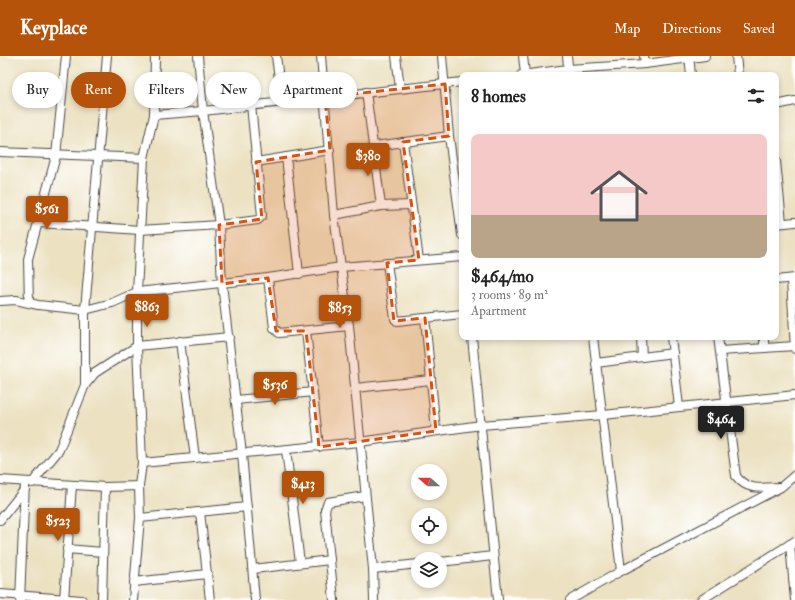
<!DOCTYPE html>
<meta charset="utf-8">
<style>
body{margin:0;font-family:"IM FELL Double Pica",serif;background:#f6f6f6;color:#222;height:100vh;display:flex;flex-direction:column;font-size:15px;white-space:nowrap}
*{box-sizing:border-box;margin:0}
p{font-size:13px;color:#767676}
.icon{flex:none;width:22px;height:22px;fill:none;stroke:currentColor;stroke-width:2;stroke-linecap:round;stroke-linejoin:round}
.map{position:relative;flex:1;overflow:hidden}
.side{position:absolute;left:459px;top:16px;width:320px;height:268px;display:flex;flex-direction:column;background:#fff;border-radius:8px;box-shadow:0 2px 6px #0003}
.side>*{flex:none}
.guide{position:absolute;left:12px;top:16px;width:380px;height:36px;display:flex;gap:8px}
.needle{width:26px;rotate:290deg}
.tools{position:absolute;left:411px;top:408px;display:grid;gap:8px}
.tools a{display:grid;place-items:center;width:36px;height:36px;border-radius:50%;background:#fff;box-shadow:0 2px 6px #0003;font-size:20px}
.price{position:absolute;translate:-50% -34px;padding:0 9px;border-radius:4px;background:#b45309;color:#fff;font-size:13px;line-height:26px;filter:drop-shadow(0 1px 2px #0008)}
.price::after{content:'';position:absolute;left:50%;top:24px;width:12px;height:9px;margin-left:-6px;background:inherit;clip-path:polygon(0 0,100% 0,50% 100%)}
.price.active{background:#222;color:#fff}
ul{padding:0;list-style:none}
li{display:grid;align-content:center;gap:8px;height:212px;padding:0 12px}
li+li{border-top:1px solid #e0e0e0}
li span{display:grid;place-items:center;height:124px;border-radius:8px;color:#555}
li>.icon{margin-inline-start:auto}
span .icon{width:72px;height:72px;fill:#fffc;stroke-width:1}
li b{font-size:17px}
h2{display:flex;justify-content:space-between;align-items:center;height:48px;padding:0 12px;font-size:17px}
.tag{padding:0 14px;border-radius:18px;background:#fff;box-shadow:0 2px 6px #0003;font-size:14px;line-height:36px}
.tag.active{background:#b45309;color:#fff}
header{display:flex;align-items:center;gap:24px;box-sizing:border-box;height:56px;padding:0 20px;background:#b45309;color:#fff}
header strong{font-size:19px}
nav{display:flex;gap:22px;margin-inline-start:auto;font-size:14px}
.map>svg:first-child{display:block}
</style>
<header>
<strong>Keyplace</strong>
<nav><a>Map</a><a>Directions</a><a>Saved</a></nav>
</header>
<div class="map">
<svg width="795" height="544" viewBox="0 0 795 544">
<rect width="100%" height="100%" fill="#fff"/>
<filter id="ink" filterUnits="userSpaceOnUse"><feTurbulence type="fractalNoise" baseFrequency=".025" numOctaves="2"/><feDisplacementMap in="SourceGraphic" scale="8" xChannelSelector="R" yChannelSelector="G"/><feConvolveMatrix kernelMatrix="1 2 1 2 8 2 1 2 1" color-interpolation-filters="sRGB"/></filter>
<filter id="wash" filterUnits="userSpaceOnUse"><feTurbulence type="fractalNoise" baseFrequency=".012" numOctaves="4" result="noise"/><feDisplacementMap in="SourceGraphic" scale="16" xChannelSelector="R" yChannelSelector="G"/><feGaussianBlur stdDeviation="0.9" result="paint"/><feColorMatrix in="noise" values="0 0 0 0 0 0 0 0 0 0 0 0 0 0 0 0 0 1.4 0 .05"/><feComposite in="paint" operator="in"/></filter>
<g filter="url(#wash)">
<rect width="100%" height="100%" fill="#ece2c2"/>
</g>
<g filter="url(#ink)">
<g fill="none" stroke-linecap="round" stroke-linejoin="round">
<g stroke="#484642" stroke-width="10">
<g id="minor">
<polyline points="198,0 203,55 219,169 222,228 242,398 255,544"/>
<polyline points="276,0 282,46"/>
<polyline points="321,0 334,159 349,270 373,513 374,544"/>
<polyline points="396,0 400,32"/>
<polyline points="442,0 449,80 462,179"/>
<polyline points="523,0 525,18"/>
<polyline points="567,0 569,19"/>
<polyline points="644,0 645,8"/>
<polyline points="689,0 691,19"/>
<polyline points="736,0 738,19"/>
<polyline points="521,19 568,13 645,8 705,0"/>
<polyline points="366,36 381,150"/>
<polyline points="776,49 795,45"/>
<polyline points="154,59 203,55 462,26"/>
<polyline points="403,86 419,204"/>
<polyline points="375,90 449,80"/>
<polyline points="0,96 144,102"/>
<polyline points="286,101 299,218"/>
<polyline points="776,105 782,167"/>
<polyline points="256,106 330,94"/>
<polyline points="334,159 381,150 411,149"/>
<polyline points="39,167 140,174 219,169 258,164 262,160 251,49"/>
<polyline points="776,168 795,166"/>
<polyline points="387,207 395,263 397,265 462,258"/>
<polyline points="268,222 274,272 279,277 349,270"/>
<polyline points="791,223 795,293"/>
<polyline points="776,224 795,222"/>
<polyline points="0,245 16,244 38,249 85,254 112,247 137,236 268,222 341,211 462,201"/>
<polyline points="29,247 28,203 56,100 66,0"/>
<polyline points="425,262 436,375"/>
<polyline points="306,275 319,391"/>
<polyline points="472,281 498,544"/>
<polyline points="593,281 621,515"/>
<polyline points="641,281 642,301"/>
<polyline points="671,281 679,351"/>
<path d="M718 281 736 420C747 435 762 432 778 431"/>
<polyline points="764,281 764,292"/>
<polyline points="180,285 195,402"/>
<polyline points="720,295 795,290"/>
<polyline points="596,307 673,297"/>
<polyline points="85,329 85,254 107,0"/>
<polyline points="355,332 431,324"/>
<polyline points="236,344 313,336"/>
<polyline points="286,394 300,507"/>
<polyline points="142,407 360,386 481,369 603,359 795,339"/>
<polyline points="0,424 105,431 139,430"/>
<polyline points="32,427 59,394 85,329 95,317 137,290 229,281"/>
<polyline points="200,456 210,544"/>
<polyline points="140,462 247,451"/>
<polyline points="0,464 25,433"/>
<polyline points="790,488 795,544"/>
<polyline points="67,493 103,496"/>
<polyline points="440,506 493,500"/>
<polyline points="253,513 330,504"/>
<polyline points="373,513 418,508"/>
<polyline points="134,526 207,518"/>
<polyline points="0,538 82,544"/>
<polyline points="20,544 25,426"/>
<polyline points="64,544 72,429"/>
<polyline points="102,544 105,431"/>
<polyline points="133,544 140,462 139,430 142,407 137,290 137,236 144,102 154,59 155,0"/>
<polyline points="334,544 325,454 328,446 365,440"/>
<polyline points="570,544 621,515 781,431 795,419"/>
<polyline points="701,544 795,485"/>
</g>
</g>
<use href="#minor" stroke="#fff" stroke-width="8"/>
</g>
</g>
<path fill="#d5540f" fill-opacity="0.2" stroke="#d5540f" stroke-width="3" stroke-dasharray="8 5" stroke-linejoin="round" d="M445 28 449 80 403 86 419 204 387 207 394 265 425 262 436 375 319 391 306 275H276L268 222 222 228 219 169 262 163 256 106 330 94 325 41Z"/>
</svg>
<div class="tools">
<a><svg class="needle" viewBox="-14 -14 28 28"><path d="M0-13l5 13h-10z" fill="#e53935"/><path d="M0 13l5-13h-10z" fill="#767676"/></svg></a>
<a><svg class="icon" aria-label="locate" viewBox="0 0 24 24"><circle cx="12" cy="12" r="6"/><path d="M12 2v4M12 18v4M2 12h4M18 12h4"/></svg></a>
<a><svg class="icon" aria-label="layers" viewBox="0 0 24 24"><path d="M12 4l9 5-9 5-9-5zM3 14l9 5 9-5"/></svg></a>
</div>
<b class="price" style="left:368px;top:121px">$380</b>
<b class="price" style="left:47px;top:174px">$561</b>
<b class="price" style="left:147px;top:272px">$863</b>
<b class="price" style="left:340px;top:273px">$853</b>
<b class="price" style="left:275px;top:350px">$536</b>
<b class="price active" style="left:721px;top:384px">$464</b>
<b class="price" style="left:303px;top:449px">$413</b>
<b class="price" style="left:58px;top:486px">$523</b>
<div class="guide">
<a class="tag">Buy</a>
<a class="tag active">Rent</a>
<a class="tag">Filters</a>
<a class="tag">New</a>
<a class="tag">Apartment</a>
</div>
<section class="side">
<h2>8 homes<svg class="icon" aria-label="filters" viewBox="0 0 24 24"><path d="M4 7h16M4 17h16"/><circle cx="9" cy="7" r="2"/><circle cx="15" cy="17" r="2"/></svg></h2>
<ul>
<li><span style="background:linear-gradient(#f6c9c9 65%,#b9a48a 0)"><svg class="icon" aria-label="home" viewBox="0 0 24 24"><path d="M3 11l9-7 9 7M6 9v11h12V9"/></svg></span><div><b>$464/mo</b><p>3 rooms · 89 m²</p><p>Apartment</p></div></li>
</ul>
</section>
</div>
